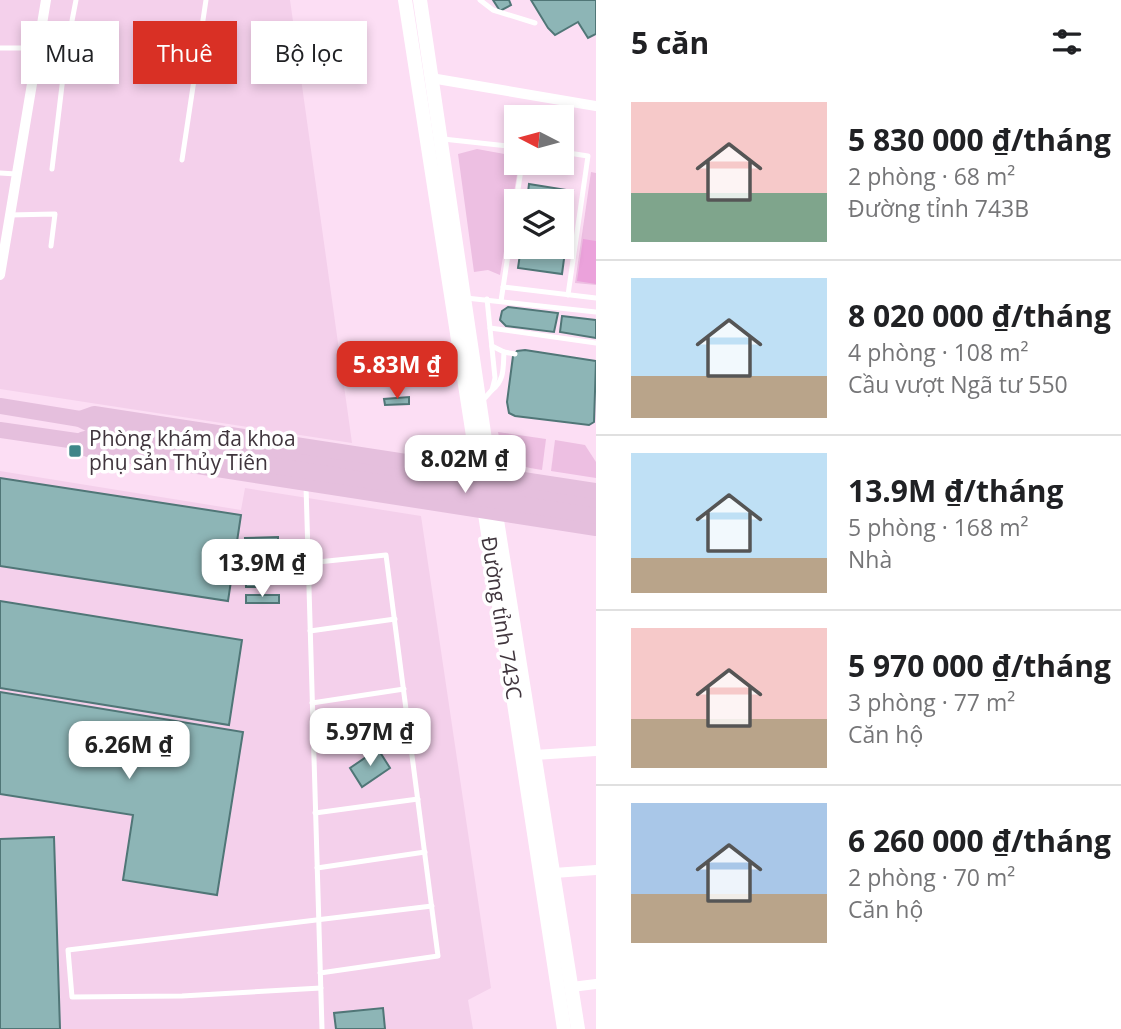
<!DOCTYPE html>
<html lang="vi">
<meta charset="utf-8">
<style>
body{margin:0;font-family:"Open Sans",sans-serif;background:#f2f2f2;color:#202124;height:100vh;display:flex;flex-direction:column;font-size:26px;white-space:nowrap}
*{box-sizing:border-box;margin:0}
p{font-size:23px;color:#757577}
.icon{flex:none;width:38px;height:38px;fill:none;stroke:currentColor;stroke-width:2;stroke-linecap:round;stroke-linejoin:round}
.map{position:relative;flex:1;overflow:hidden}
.drawer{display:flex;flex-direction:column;background:#fff;width:525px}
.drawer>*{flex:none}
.top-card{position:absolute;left:21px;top:21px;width:469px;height:63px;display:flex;gap:14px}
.needle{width:46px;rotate:276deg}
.buttons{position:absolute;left:504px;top:105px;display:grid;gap:14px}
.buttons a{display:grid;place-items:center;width:70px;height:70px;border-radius:0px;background:#fff;box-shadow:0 4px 10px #0003;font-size:35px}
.price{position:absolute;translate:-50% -60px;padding:0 16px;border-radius:14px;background:#fff;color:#222;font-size:23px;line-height:46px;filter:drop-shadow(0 2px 4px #0008)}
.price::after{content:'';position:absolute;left:50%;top:42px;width:21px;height:16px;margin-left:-10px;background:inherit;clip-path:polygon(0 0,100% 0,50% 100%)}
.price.active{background:#d93025;color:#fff}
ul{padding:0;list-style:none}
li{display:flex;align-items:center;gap:21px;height:175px;padding:0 35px}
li+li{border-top:2px solid #e0e0e0}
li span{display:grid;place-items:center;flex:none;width:196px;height:140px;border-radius:0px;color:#555}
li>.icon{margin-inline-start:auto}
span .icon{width:84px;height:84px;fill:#fffc;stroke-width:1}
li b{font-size:30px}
h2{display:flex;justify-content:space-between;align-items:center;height:84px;padding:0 35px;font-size:30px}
.tag{padding:0 24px;border-radius:0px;background:#fff;box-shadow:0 4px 10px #0003;font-size:24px;line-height:63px}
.tag.active{background:#d93025;color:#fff}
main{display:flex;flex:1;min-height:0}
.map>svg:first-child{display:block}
</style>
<main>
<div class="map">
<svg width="596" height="1029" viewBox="0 0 596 1029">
<rect width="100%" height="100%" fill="#fcdef4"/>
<g fill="#f4d0eb">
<polygon points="0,0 290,0 352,443 0,389"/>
<polygon points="0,471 241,510 245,488 421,516 491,988 468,1000 473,1029 0,1029"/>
</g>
<g fill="#edbfe2">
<polygon points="477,149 516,156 516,163 519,163 500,275 488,270 474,272 458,154"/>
<polygon points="591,172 596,173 596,285 575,283"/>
<path d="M498 432 546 439 542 470C513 465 504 463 498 432Z"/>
<polygon points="555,440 585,445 596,462 596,478 551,471"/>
</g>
<polygon fill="#eba2db" points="583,239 596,241 596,284 577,281"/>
<g fill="#8db5b6" stroke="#507677" stroke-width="2">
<polygon points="493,0 509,0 511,5 500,11"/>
<polygon points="531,0 596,0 596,34 588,38 578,22 555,35 548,28"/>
<polygon points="529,184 573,191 562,274 518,268 521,247 562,247 562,201 527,201"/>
<polygon points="508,307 558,313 554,332 506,326 500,320 502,311"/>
<polygon points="562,316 596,320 596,338 560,332"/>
<polygon points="525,350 596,361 594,422 589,425 515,416 509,413 507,402 513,356 517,351"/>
<polygon points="409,397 409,404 385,405 384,399"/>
<polygon points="0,478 241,515 228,601 0,566"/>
<polygon points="278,537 278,553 246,553 245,538"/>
<rect x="246" y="553" width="10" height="34"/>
<rect x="246" y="595" width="33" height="8"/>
<polygon points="0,601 242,640 229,725 0,688"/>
<polygon points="0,692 243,732 217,895 123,880 133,815 0,794"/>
<polygon points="378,749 390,768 362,787 350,768"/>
<polygon points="54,837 60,1029 0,1029 0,839"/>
<polygon points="383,1008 385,1029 336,1029 334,1013"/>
</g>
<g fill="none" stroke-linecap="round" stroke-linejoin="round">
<g stroke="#fff" stroke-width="5">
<polyline points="480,0 493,10 535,23"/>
<polyline points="0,48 39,48 66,52 76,0"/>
<polyline points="443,139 516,147"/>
<polyline points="562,152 588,156 568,295"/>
<polyline points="182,160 206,0"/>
<polyline points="52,169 66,52"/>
<polyline points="0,173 16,174"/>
<polyline points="9,215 55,214 51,246"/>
<polyline points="503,287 596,298"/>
<polyline points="466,298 596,312"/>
<polyline points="501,301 522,163"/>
<polyline points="490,328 596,343"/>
<polyline points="504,352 515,354"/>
<path d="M492 390C505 380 503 367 504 352L492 346"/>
<polyline points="483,400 492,390 495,378 487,299"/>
<polyline points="306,486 322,1029"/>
<polyline points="308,563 386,555 438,956 320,973"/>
<polyline points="310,631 395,619"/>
<polyline points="312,703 404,689"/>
<polyline points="315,813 418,799"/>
<polyline points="317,868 425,852"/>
<polyline points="321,988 182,996 72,997 68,950 432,906"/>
</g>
<g stroke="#fff" stroke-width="10">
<polyline points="431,78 596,106"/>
<polyline points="0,275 46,0"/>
<polyline points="535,755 596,751"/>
<polyline points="554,873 596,870"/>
<polyline points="572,987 596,984"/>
</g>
<g stroke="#fff" stroke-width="14">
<polyline points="405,0 480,481"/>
<polyline points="420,0 496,514 578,1029"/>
<polyline points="483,501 564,1029"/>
</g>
<g stroke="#e5bfdd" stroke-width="16">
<polyline points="0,406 80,419 92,425 596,504"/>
<polyline points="80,419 94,414 596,491"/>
<polyline points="0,430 76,441 88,449 596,528"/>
<polyline points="82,440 89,438 109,440 596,516"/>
</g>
</g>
<rect fill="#3e8688" stroke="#fff" stroke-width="2.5" x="68" y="444" width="14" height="14" rx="3.5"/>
<g text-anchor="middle" stroke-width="7" stroke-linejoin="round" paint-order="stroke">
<g font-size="21" fill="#40353d" stroke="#fff" text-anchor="start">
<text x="89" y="446">Phòng khám đa khoa<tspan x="89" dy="24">phụ sản Thủy Tiên</tspan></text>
</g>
<g font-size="21" fill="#40353d" stroke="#fff">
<text transform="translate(501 618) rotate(81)" y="7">Đường tỉnh 743C</text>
</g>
</g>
</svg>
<div class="buttons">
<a><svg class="needle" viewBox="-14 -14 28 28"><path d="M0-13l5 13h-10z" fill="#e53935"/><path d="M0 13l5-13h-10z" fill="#757577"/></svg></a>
<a><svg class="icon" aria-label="layers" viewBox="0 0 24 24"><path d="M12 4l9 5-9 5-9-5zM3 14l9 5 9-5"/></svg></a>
</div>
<b class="price active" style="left:397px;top:401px">5.83M ₫</b>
<b class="price" style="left:465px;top:495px">8.02M ₫</b>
<b class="price" style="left:262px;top:599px">13.9M ₫</b>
<b class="price" style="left:370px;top:768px">5.97M ₫</b>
<b class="price" style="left:129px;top:781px">6.26M ₫</b>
<div class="top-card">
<a class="tag">Mua</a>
<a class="tag active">Thuê</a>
<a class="tag">Bộ lọc</a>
</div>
</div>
<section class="drawer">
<h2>5 căn<svg class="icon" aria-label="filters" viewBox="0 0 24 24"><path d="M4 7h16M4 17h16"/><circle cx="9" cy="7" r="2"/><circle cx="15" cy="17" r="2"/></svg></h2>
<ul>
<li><span style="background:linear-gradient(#f6c9c9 65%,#7fa58c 0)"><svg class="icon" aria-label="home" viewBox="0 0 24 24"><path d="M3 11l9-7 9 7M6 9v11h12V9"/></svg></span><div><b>5 830 000 ₫/tháng</b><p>2 phòng · 68 m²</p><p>Đường tỉnh 743B</p></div></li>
<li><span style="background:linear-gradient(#bfe0f5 70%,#b9a48a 0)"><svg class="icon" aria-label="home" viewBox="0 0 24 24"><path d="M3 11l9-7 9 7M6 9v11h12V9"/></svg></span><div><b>8 020 000 ₫/tháng</b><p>4 phòng · 108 m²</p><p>Cầu vượt Ngã tư 550</p></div></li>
<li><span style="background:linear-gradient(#bfe0f5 75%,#b9a48a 0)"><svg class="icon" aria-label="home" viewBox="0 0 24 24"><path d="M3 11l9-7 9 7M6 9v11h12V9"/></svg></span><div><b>13.9M ₫/tháng</b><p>5 phòng · 168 m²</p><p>Nhà</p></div></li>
<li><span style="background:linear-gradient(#f6c9c9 65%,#b9a48a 0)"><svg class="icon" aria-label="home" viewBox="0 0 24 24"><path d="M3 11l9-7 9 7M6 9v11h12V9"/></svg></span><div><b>5 970 000 ₫/tháng</b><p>3 phòng · 77 m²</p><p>Căn hộ</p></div></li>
<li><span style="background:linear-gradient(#a9c7e8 65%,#b9a48a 0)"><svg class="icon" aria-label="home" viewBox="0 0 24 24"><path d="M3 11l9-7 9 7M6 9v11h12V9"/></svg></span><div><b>6 260 000 ₫/tháng</b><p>2 phòng · 70 m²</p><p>Căn hộ</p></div></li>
</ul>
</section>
</main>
